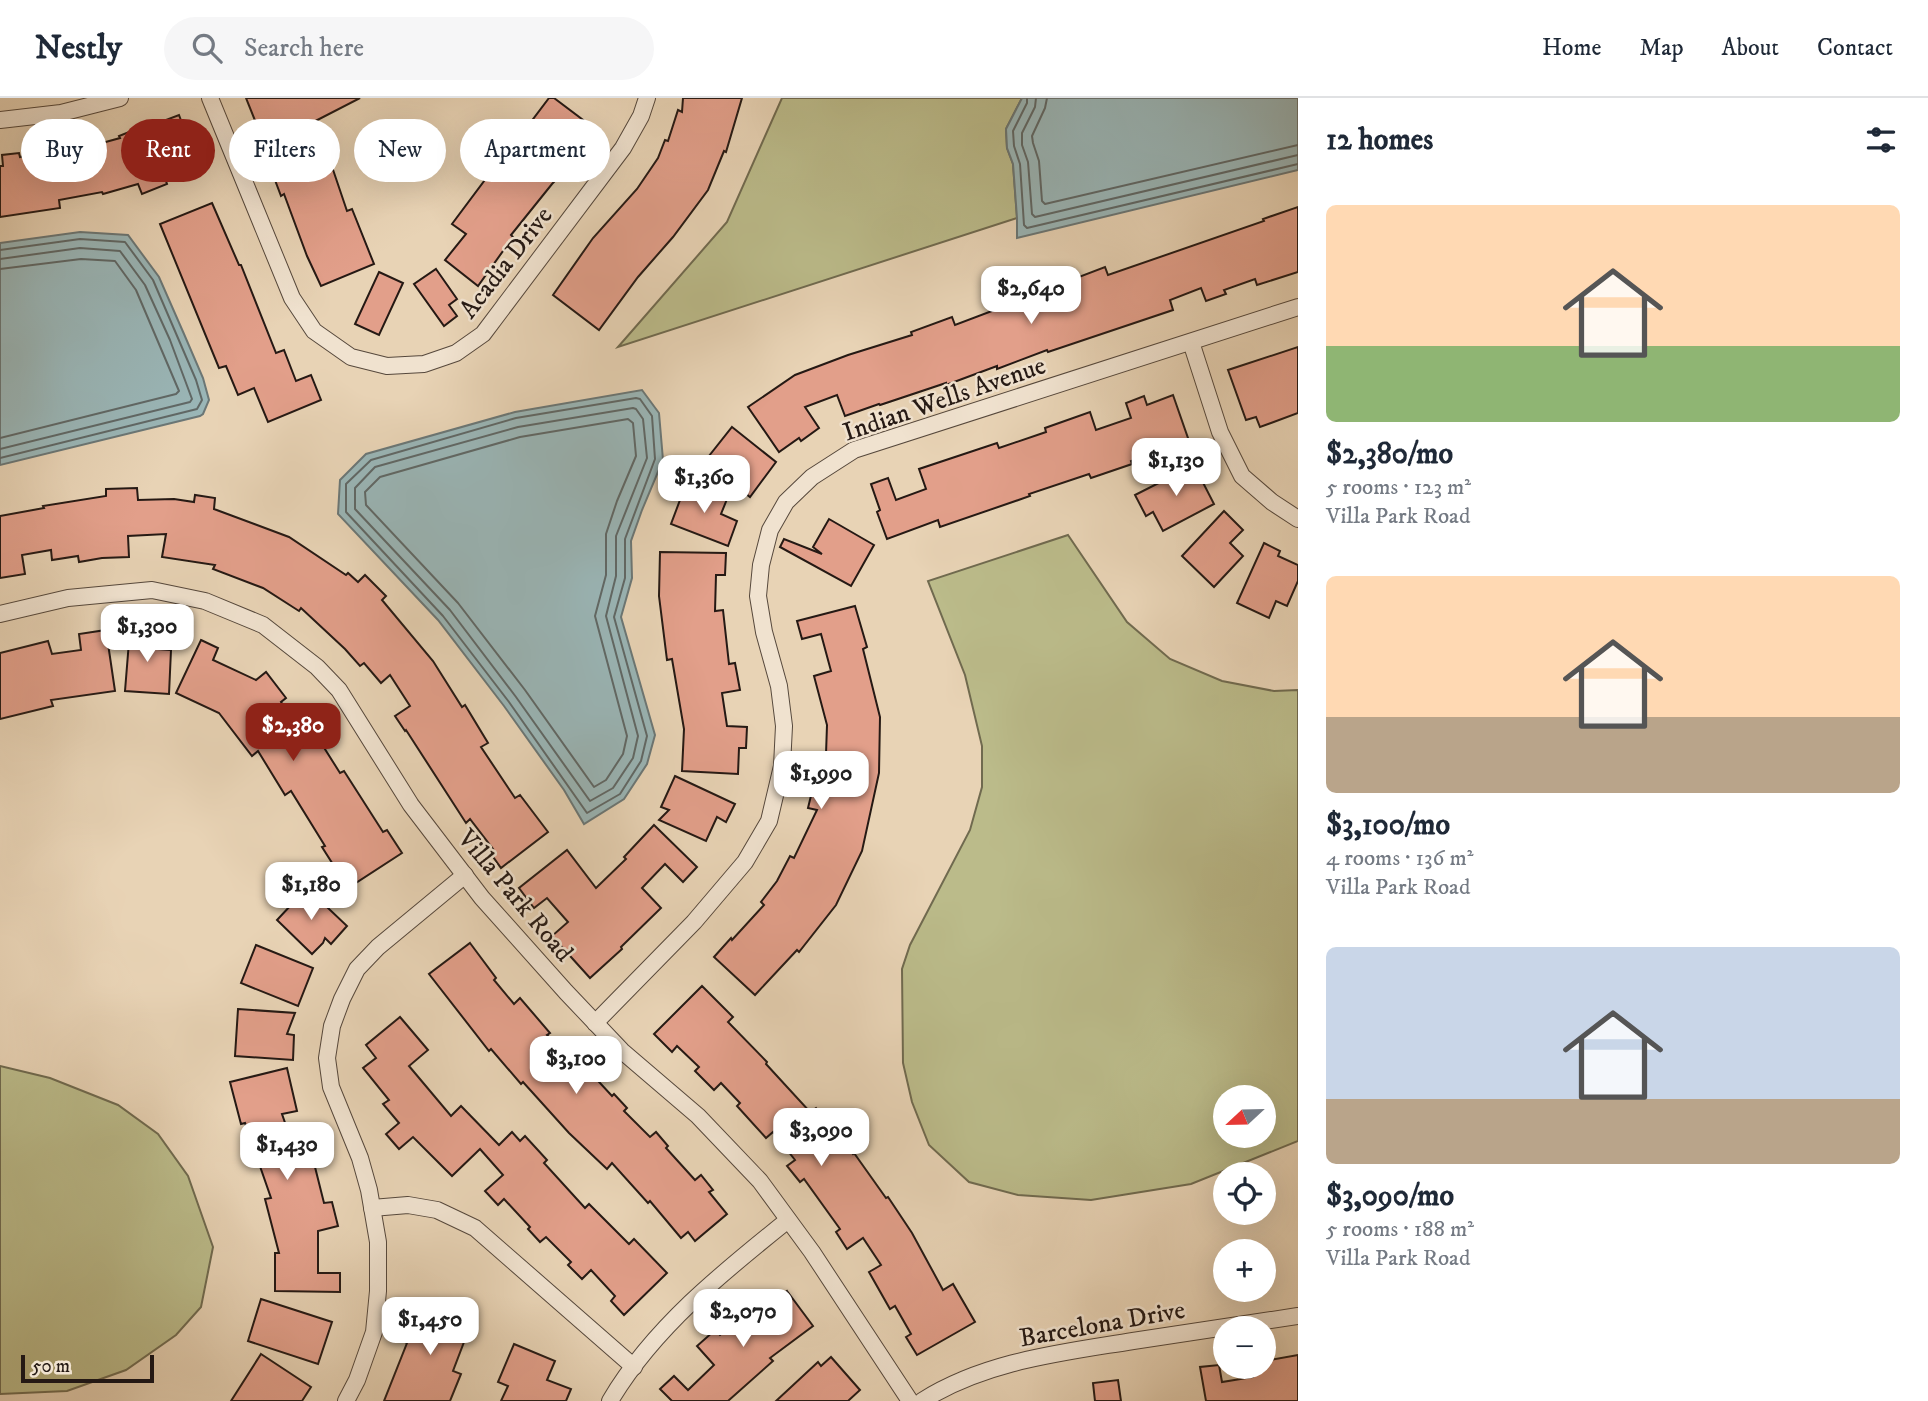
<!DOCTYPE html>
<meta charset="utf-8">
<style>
body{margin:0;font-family:"IM FELL DW Pica",serif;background:#f6f6f7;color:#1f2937;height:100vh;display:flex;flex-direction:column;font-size:26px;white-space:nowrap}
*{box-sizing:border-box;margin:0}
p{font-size:23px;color:#747a83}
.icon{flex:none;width:38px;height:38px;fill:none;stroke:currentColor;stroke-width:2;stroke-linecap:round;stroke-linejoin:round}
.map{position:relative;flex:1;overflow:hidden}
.side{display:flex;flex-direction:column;background:#fff;width:630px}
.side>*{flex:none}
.banner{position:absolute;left:21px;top:21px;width:665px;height:63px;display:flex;gap:14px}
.needle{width:46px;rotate:248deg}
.buttons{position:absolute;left:1213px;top:987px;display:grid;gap:14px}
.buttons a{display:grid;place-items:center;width:63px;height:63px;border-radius:50%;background:#fff;box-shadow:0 7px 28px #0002;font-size:35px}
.scale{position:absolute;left:21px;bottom:18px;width:133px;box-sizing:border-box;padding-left:7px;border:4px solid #251914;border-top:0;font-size:19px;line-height:24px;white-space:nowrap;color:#251914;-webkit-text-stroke:5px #f0e2cf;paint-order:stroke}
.price{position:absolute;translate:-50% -60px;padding:0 16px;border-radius:14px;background:#fff;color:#222;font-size:23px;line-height:46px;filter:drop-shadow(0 2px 4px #0008)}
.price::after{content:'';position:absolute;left:50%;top:42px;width:21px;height:16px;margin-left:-10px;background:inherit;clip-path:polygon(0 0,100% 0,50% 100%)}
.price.on{background:#8f2418;color:#fff}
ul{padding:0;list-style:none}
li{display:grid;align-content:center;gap:14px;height:371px;padding:0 28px}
li span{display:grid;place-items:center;height:217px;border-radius:10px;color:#555}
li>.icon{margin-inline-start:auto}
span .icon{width:126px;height:126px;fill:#fffc;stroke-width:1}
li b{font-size:30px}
h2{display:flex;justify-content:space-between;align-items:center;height:84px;padding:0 28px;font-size:30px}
.pill{padding:0 24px;border-radius:32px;background:#fff;box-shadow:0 7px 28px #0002;font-size:24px;line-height:63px}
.pill.on{background:#8f2418;color:#fff}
header{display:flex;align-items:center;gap:42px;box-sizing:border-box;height:98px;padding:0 35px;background:#fff;border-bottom:2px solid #e0e1e3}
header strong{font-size:33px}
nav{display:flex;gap:38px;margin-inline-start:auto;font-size:24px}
.search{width:490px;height:63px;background:#f6f6f7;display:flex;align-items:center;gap:18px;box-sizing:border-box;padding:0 24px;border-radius:38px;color:#747a83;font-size:26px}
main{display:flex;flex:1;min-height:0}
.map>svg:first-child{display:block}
</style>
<header>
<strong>Nestly</strong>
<div class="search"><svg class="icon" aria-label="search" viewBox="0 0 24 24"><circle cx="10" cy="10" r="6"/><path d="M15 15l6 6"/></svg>Search here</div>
<nav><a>Home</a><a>Map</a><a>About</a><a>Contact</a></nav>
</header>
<main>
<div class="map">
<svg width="1298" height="1303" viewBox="0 0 1298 1303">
<rect width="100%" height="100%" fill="#e8d3b5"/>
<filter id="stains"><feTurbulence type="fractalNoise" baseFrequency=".00286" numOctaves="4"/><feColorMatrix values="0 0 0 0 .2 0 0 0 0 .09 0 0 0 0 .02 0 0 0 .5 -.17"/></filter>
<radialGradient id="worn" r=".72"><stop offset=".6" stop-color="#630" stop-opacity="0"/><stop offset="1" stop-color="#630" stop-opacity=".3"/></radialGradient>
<g fill="#bbbb8a" stroke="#706a4f" stroke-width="2" fill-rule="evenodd">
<polygon points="782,0 1022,0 1006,31 1007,50 1013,66 1017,120 618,249 727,124"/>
<path d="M1068 437 1127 524 1170 561 1222 583 1274 593 1298 592V1043L1191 1086 1091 1102 1018 1097 969 1084 929 1047 912 1004 903 965 902 871 910 847 970 732 982 689V648L965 577 928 483ZM1264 999V1038H1225V999Z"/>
<polygon points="0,968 50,980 118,1007 158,1036 188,1078 213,1149 201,1209 176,1237 126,1272 67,1293 0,1296"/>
</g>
<g fill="#9ab6b7" stroke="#6b7776" stroke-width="2">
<polygon points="1022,0 1298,0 1298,72 1017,140 1017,120 1013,66 1007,50 1006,31"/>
<polygon points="80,134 128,137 159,179 184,236 203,280 209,302 203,316 200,318 0,367 0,145"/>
<polygon points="642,292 659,315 663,362 642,412 631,443 632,480 621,519 655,637 647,666 624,701 584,726 564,692 504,608 438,522 338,416 340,382 366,356 515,314"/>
</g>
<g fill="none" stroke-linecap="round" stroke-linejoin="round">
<g stroke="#606866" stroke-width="2">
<polyline points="1027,0 1027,5 1013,33 1014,48 1020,66 1024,127 1027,130 1298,66"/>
<polyline points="1036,0 1035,9 1022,35 1022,47 1028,64 1032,116 1035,119 1298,57"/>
<polyline points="1047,0 1045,10 1032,38 1033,45 1039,63 1042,103 1045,106 1298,47"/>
<polyline points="0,152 80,141 125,144 153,182 196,282 202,302 197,311 0,360"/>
<polyline points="0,161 80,150 120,153 145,187 170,242 192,301 190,304 0,351"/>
<polyline points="0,171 81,161 115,163 136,192 179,293 176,296 0,340"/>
<polygon points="636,300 640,301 652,318 655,361 625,441 625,480 614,519 647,638 641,663 620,696 587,715 509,604 443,518 346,414 346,386 371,362 516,320"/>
<polygon points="633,310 636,311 643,321 647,360 616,438 616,478 606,518 638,638 633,660 613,690 590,703 516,599 450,512 355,411 355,390 375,369 518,329"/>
<polygon points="628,321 633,325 636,358 617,403 606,436 606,477 595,518 627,638 623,656 606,682 594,689 525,592 458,505 366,407 365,394 380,379 520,339"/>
</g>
</g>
<g fill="#e29f8a" stroke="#251914" stroke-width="2">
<polygon points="246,0 360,0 296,33 264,45"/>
<polygon points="549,0 554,0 599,34 586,50 552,86 511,137 513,139 478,188 445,162 466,136 452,126 493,71 492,70 530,25"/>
<polygon points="683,0 742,0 726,54 724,53 708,92 673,139 638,179 599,232 553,197 593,140 637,91 658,60 665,42 668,43 678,12 682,14"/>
<polygon points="179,17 199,71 166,83 167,86 142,96 138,86 103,96 102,94 59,102 60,110 0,119 0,68 3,68 2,57 19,55 20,59 58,53 58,50 84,46 84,50 120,40 119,38 144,28 145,30"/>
<polygon points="326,51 347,113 352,111 374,166 321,188 307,158 284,96 281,98 275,82 288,77 284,67"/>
<polygon points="212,105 239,167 241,167 276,255 284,252 296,283 311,277 321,302 268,324 254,290 238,297 226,268 219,270 160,126"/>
<polygon points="1298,109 1298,174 1257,187 1255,181 1224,192 1226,196 1206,203 1201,190 1170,202 1173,212 1048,254 1047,252 997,271 997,268 946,287 946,285 880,307 879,306 845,318 837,297 805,309 819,330 801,343 799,340 779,354 748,309 795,277 848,257 912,237 911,234 952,219 955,227 1005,208 1006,210 1064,189 1063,185 1105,169 1108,177 1264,123 1263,121"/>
<polygon points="436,171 457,201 449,207 457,218 444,228 414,186"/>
<polygon points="379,174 403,185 379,237 355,226"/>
<polygon points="1298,249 1298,315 1260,329 1256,319 1246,322 1228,272"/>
<polygon points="1173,297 1189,343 1131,363 1132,366 1091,380 1089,376 1029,396 1030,398 940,429 938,422 887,441 877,414 880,412 871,386 888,380 896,402 926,391 919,371 997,345 999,350 1046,334 1045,330 1090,314 1096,332 1131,320 1126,305 1144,298 1147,307"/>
<polygon points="732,329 776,364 750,399 705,363"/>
<polygon points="1194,367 1214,406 1163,433 1153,414 1146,418 1135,397"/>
<polygon points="686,386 727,401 721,416 737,423 728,448 671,426"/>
<polygon points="137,390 138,402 174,401 194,404 195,397 215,400 214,411 289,439 346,477 348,475 358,484 365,477 386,498 382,502 433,563 462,609 465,607 488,645 481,649 515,700 520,697 548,734 501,770 489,753 493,751 470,721 466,725 406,632 405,633 395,618 410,608 390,577 381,585 364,565 360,568 345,551 301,510 299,513 263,490 213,471 215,467 162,459 166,436 128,438 129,459 102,460 79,464 78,458 52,462 51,452 22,457 25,476 0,480 0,418 44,410 43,408 106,398 106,391"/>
<polygon points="1224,413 1243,432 1230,445 1243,458 1214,489 1182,458"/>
<polygon points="829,421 874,447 851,488 780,449 784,441 822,456 813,449"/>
<polygon points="1264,445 1280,453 1278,458 1298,467 1298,483 1287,508 1276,503 1269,520 1237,505"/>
<polygon points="660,454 726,455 725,477 716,477 715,513 723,512 729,566 735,565 740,592 722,595 727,628 747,629 746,650 739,650 738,676 682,673 684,631 672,561 667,562 659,498"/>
<polygon points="855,508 867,549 863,551 880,619 879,675 862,753 836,807 799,854 797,852 755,897 714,859 731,840 732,842 764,807 761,804 777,783 790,758 794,760 817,712 808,710 817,673 817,656 826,656 827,627 814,578 831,573 821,536 802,541 797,523"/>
<polygon points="130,531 159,533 158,551 171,552 169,596 125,593"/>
<polygon points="106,532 115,593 51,602 53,608 0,621 0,555 48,543 52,556 81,552 79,536"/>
<polygon points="201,542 218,550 213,562 256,582 266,574 286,600 281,604 304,634 311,629 340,675 344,673 383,734 387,732 402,755 348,790 322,749 325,748 291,693 285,697 258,653 252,658 219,615 176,595"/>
<polygon points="675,678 735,706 726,724 717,719 706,743 659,722 669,712 661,709"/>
<polygon points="654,727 697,769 683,784 665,766 642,790 661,810 621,849 622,851 590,880 552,838 568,824 547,800 534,810 519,790 567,752 596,790 626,761 624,759"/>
<polygon points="307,790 347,828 331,846 325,840 323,845 312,856 277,822"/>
<polygon points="470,845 496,880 494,882 514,906 520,900 550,935 547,937 573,965 578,961 612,998 614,996 627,1010 624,1013 650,1039 656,1034 668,1048 666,1050 695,1082 701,1077 713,1092 709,1094 727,1116 695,1143 688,1134 681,1140 650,1103 648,1105 612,1065 607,1071 569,1035 523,984 521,986 491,951 489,953 429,876"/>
<polygon points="256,847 313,870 298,908 241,885"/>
<polygon points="702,888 733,919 728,924 767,964 766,966 810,1014 816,1010 853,1056 854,1055 886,1100 888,1099 912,1135 943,1192 953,1186 975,1224 917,1257 906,1239 911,1236 895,1208 890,1211 869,1174 881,1167 863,1140 847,1151 836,1134 840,1131 804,1081 800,1084 787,1068 795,1062 773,1034 766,1040 737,1008 740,1005 721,985 714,992 695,973 699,969 677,948 672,954 654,936"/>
<polygon points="238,911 295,915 287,936 294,937 293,962 235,958"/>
<polygon points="400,919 428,952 409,968 451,1018 461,1008 499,1047 512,1034 520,1043 525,1038 547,1062 544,1065 585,1110 589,1106 629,1146 634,1141 667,1175 624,1217 611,1203 615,1198 591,1172 582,1181 568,1167 571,1164 546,1139 540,1144 528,1131 530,1129 504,1101 498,1107 485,1093 503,1077 480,1051 452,1078 413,1039 399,1051 386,1036 399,1025 383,1006 389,1002 363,970 376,960 366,947"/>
<polygon points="287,970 297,1013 282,1016 292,1045 310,1039 320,1067 315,1069 324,1105 332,1104 338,1128 318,1133 318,1175 340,1175 340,1194 275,1193 275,1155 279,1155 265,1101 271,1100 245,1025 241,1026 230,984"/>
<polygon points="787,1193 813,1228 770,1260 773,1263 728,1303 672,1303 660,1291 674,1278 688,1292 714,1267 697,1248 715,1232 720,1237 747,1213 742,1206 757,1194 767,1208"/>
<polygon points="261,1201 332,1224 318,1266 248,1243"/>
<polygon points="419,1203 472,1223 453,1273 461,1276 450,1303 384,1303 407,1245 403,1243"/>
<polygon points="514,1246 555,1263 547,1282 571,1291 566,1303 501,1303 508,1288 498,1284"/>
<polygon points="261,1256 311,1289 302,1303 231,1303"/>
<polygon points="1298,1257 1298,1303 1206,1303 1200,1269 1219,1267 1222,1284 1253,1279 1251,1269 1264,1269 1264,1263"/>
<polygon points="831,1259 860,1292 848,1303 776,1303 818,1264 821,1268"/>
<polygon points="1118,1282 1121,1303 1095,1303 1093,1285"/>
</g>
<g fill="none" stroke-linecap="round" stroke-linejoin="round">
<g stroke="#56483c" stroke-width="18">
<g id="minor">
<polyline points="210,0 292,200 314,233 351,259 387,268 424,266 456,255 483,236 623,50 641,18 647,0"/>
<polyline points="0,22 61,15 120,0"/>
<polyline points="1191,244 1220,334 1242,378 1272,404 1298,421"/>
<polyline points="0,516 68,500 152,492 205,503 263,527 317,569 339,592 411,707 482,800 566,894 622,953 698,1018 760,1083 812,1154 910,1303"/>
<polyline points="595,925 694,824 745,764 769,723 782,668 784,628 779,588 764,534 758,498 761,467 770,432 786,404 812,379 854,352 1298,209"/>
<polyline points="372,1110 408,1107 437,1112 475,1130 634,1269"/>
<polyline points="346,1303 357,1282 374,1234 378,1193 378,1144 369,1092 360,1060 331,989 327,960 332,928 342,901 357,871 378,849 465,777"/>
<path d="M610 1303C653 1230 723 1174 788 1122"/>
<path d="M922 1303C985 1263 1060 1255 1133 1243 1188 1235 1243 1226 1298 1218"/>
</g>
</g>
<use href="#minor" stroke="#f0e2cf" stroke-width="16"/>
</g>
<g text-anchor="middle" stroke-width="5" stroke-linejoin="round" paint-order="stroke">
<g font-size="26" fill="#251914" stroke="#f0e2cf">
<text transform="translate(505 164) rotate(-52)" y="9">Acadia Drive</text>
<text transform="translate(944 300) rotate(-19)" y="9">Indian Wells Avenue</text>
<text transform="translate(516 797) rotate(50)" y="9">Villa Park Road</text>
<text transform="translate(1102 1225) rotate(-10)" y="9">Barcelona Drive</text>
</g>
</g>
<rect width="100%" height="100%" filter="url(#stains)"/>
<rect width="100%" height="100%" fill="url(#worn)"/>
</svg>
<div class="buttons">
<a><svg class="needle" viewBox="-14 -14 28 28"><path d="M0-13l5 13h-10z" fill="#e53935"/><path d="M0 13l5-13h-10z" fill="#747a83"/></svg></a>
<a><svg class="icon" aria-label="locate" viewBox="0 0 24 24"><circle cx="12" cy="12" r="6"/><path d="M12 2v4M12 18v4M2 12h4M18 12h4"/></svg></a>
<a>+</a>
<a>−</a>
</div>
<div class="scale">50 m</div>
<b class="price" style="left:1031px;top:228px">$2,640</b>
<b class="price" style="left:1176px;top:400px">$1,130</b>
<b class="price" style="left:704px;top:417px">$1,360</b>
<b class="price" style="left:147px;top:566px">$1,300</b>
<b class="price on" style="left:293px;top:665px">$2,380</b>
<b class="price" style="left:821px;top:713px">$1,990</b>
<b class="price" style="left:311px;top:824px">$1,180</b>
<b class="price" style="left:576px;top:998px">$3,100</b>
<b class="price" style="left:821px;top:1070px">$3,090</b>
<b class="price" style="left:287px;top:1084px">$1,430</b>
<b class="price" style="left:743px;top:1251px">$2,070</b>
<b class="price" style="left:430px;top:1259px">$1,450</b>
<div class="banner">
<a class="pill">Buy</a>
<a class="pill on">Rent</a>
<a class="pill">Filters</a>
<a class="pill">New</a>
<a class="pill">Apartment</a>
</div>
</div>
<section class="side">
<h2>12 homes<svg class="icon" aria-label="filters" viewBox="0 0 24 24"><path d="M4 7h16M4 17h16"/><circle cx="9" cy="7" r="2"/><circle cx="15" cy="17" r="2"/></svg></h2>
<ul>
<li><span style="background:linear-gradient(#ffd9b3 65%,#8fb573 0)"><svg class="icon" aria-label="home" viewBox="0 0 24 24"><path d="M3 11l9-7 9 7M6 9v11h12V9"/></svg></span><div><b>$2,380/mo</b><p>5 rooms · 123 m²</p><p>Villa Park Road</p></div></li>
<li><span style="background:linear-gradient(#ffd9b3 65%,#b9a48a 0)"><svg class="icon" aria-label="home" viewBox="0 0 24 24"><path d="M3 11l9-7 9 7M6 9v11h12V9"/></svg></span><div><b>$3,100/mo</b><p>4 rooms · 136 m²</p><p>Villa Park Road</p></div></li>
<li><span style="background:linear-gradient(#c9d6e8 70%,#b9a48a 0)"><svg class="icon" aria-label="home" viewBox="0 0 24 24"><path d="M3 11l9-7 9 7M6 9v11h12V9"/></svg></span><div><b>$3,090/mo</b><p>5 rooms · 188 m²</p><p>Villa Park Road</p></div></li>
</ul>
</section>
</main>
